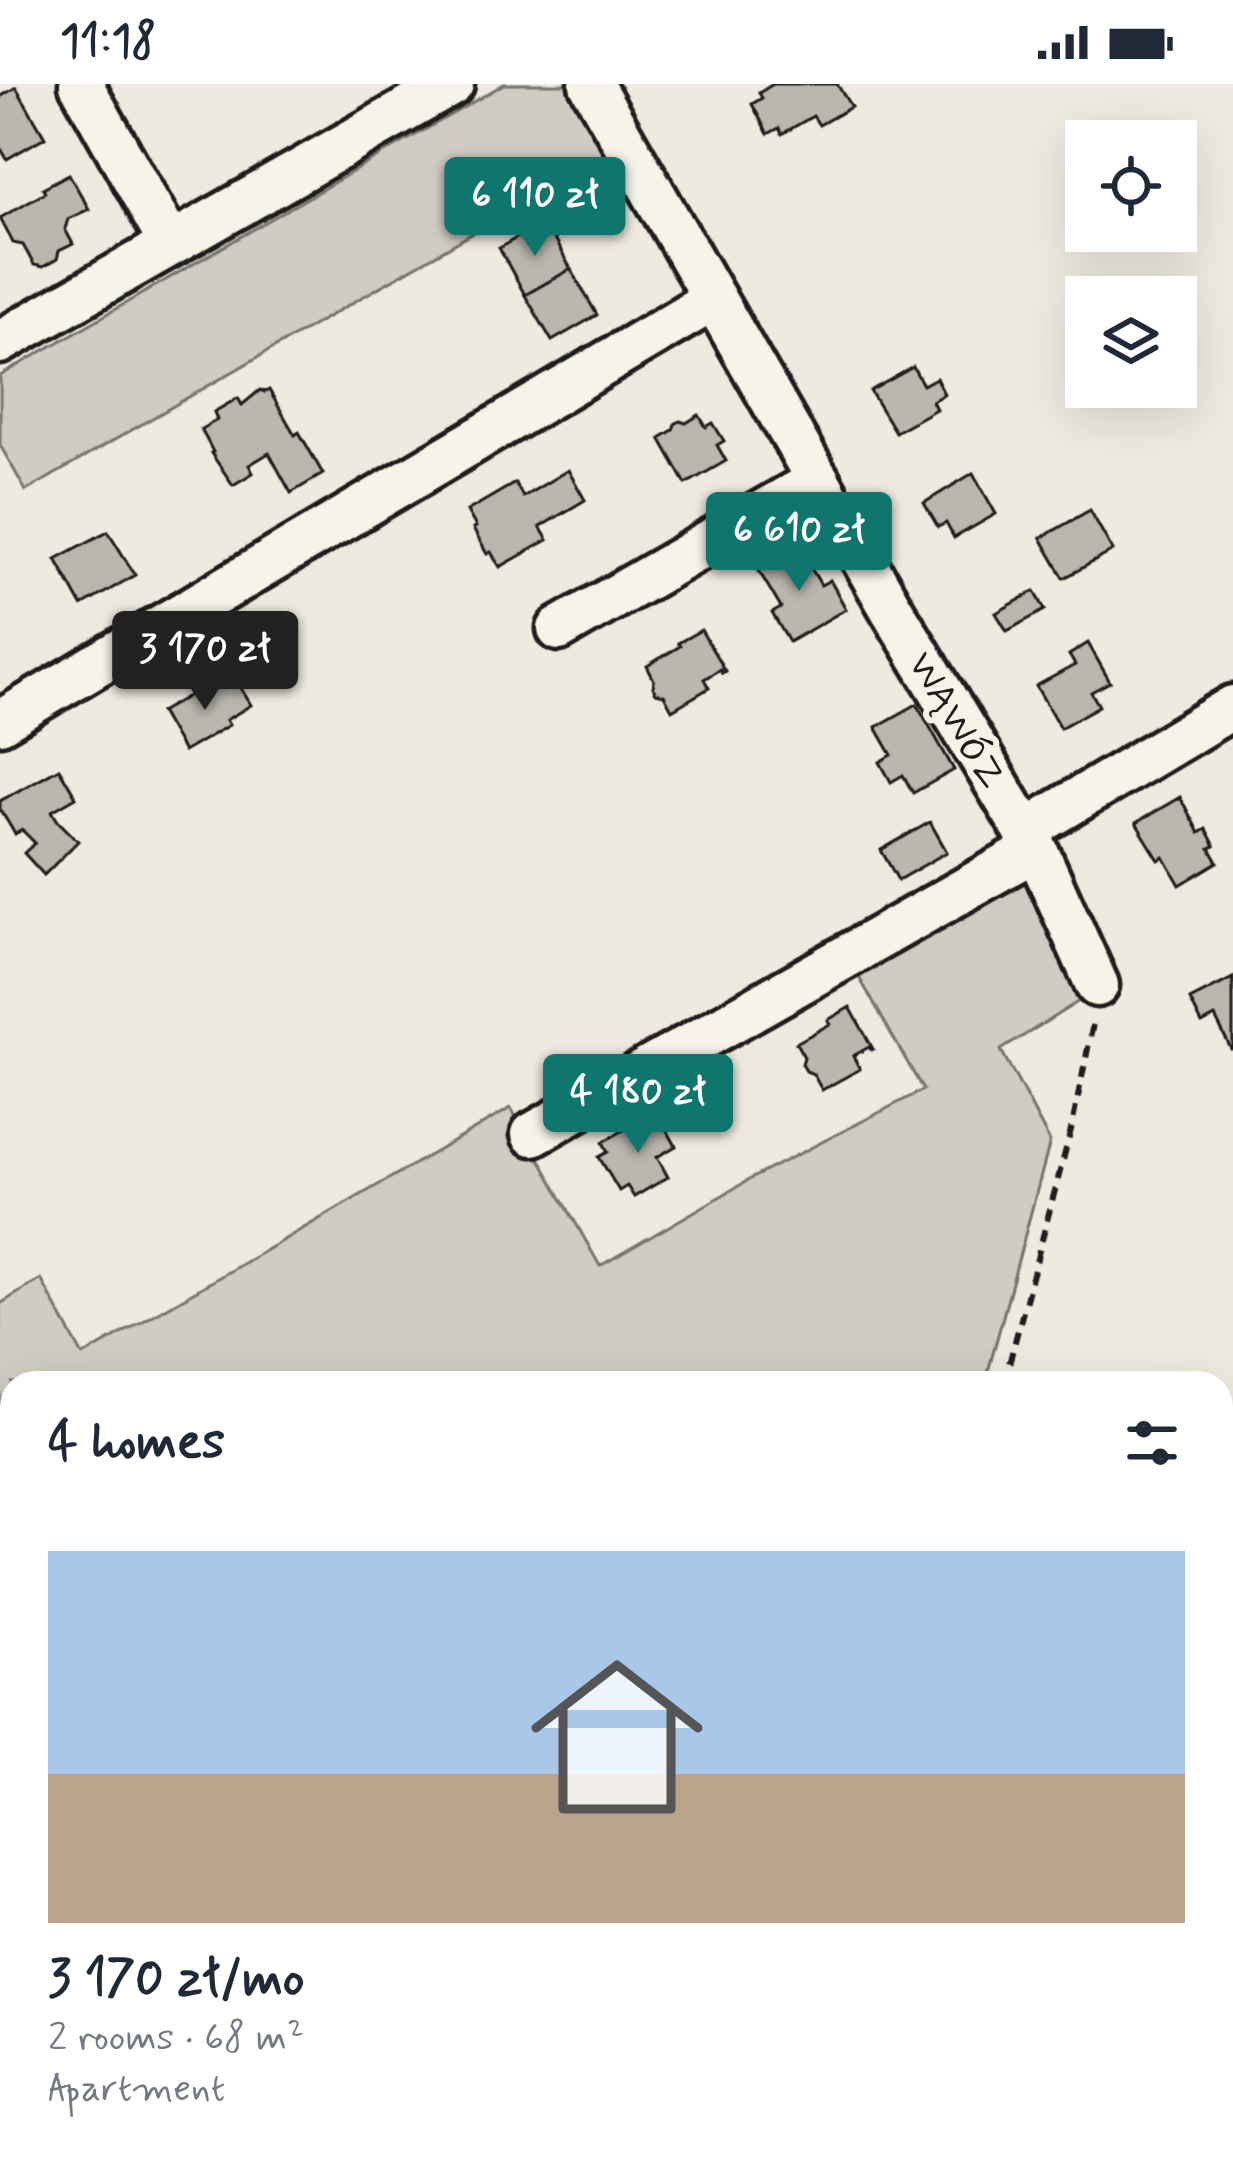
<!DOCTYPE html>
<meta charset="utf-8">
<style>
body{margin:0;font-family:Mynerve,sans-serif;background:#f2f2f3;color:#1f2937;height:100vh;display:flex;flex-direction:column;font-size:45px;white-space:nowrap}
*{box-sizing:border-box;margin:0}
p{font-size:39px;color:#747a83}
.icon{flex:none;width:66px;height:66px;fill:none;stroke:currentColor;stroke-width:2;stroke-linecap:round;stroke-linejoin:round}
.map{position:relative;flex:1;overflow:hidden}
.sheet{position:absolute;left:0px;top:1287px;width:1233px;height:807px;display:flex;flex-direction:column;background:#fff;border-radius:36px 36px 0 0;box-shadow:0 12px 48px #0002}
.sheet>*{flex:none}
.controls{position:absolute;left:1065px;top:36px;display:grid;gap:24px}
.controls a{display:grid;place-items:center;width:132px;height:132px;border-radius:0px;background:#fff;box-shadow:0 12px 48px #0002;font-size:60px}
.price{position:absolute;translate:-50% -102px;padding:0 27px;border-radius:12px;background:#0f766e;color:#fff;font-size:39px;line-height:78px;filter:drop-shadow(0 3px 6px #0008)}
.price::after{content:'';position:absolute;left:50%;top:72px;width:36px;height:27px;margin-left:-18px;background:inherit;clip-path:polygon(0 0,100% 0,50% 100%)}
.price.active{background:#222;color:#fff}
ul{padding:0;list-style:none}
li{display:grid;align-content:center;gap:24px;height:636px;padding:0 48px}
li span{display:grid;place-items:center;height:372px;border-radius:0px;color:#555}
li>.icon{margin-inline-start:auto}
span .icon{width:216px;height:216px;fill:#fffc;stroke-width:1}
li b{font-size:51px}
h2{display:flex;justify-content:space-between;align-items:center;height:144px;padding:0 48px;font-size:51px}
.status{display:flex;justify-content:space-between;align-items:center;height:84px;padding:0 60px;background:#fff;direction:ltr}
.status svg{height:33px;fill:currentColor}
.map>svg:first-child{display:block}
</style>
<div class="status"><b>11:18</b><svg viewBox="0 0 49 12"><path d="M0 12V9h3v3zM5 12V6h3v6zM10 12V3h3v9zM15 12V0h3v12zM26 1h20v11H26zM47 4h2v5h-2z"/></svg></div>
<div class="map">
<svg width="1233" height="2092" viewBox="0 0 1233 2092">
<rect width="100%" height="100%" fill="#eeeae0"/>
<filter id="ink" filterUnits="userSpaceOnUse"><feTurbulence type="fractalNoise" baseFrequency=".00833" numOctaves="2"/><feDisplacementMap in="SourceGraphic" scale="24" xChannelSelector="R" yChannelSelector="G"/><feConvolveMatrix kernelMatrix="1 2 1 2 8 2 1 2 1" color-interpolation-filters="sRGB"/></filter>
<g filter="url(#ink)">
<g fill="#cfccc3" stroke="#767470" stroke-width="3">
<polygon points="504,0 578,0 617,66 26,407 0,361 0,292"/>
<polygon points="1030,785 1084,914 1001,966 1050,1058 985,1299 12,1299 12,1627 0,1604 0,1220 41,1195 83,1272 511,1024 600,1182 754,1093 923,1006 855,886"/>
<polygon points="767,2082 1053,2082 1031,2092 772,2092"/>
</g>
<g fill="#bab7af" stroke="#1c1c1c" stroke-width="3">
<polygon points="773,0 837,0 851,23 819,41 813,32 782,50 779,44 768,50 752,20 762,14 759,9"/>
<polygon points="16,3 45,53 7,75 0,63 0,13"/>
<polygon points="69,90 89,125 68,135 65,145 73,160 59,167 57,175 43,183 34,181 23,161 13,159 0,134 45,108 43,104"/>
<polygon points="544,138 571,185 525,211 499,164"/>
<polygon points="571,185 597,231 552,257 525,211"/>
<polygon points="913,283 923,301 936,294 944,310 932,317 936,325 895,348 870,307"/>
<polygon points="260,306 265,308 269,306 295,351 299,348 323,390 291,409 269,369 249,381 253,389 233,401 211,369 213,368 201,345 217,336 214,328 238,314 242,321"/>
<polygon points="699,331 706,343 713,339 724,357 717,361 726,377 686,400 660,354 673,346 675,340 680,337 686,339"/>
<polygon points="568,386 585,416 540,443 548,456 500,483 491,468 487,470 473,445 476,443 467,427 515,399 523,413"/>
<polygon points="973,389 996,430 954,454 946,439 938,443 924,419"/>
<polygon points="1090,426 1113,467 1064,494 1041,454"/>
<polygon points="108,447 135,491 82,522 56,475"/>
<polygon points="799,464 821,501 830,496 846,525 789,558 772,529 781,524 759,487 764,484 761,478 779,468 782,474"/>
<polygon points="1035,507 1045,526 1007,547 996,529"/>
<polygon points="701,546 725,587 722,589 720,585 704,595 709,604 672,626 664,611 656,609 653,603 654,596 647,582 680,562 678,559"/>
<polygon points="1088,559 1110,598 1091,608 1099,622 1060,644 1036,602 1075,581 1069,571"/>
<polygon points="234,593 251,621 226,636 229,641 183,668 160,628 206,602 209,607"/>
<polygon points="917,620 954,686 913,709 903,691 891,698 880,678 892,671 876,643"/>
<polygon points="59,684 76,713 52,727 58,737 78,757 44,791 24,769 35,759 22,746 15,750 0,725 0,717"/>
<polygon points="1180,713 1199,749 1206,745 1215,762 1210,764 1218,778 1180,801 1164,773 1159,776 1136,739"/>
<polygon points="930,738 947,768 898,796 881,766"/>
<polygon points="1233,894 1233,964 1231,965 1215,933 1202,940 1190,916"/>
<polygon points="850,923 873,965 871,966 869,963 853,972 860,985 822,1006 813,990 806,987 802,980 804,973 796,959 830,940 828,936"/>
<polygon points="658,1030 676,1062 657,1073 668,1093 634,1113 627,1102 619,1107 599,1073 608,1068 603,1058 636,1039 637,1042"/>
<polygon points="1233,1841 1233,1894 1221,1878 1227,1872 1221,1864 1221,1850"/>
<polygon points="657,2082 712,2082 713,2085 704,2088 705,2092 661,2092"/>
</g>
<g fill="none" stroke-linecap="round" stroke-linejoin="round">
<g stroke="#1c1c1c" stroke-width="51">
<g id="minor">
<polyline points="81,0 170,159"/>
<polyline points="591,0 891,524 1036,765 1097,901"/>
<polyline points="0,258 452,0"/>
<polyline points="559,545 818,396"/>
<polyline points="0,638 714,215"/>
<polyline points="1025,747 1233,623"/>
<polyline points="533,1050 1036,765"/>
<polyline points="1221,1990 1233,1981"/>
<polyline points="1075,2092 1091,2082"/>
</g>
</g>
<g stroke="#1c1c1c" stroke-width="6" stroke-dasharray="12 9" stroke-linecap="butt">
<polyline points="1004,1299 1072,1042 1094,935"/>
<polyline points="737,2082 742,2092"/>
<polyline points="815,2082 820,2092"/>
</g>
<use href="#minor" stroke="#f7f3e8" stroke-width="42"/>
</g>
</g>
<g text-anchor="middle" stroke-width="12" stroke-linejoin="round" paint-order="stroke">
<g font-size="39" fill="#1c1c1c" stroke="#f7f3e8">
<text transform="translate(958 635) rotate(59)" y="14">WĄWÓZ</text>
</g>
</g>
</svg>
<div class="controls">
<a><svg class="icon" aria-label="locate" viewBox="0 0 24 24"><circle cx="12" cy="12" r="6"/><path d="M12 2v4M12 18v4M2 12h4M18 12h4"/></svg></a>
<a><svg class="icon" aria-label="layers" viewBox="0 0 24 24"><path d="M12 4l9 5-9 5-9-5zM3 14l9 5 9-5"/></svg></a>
</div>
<b class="price" style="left:535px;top:175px">6 110 zł</b>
<b class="price" style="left:799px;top:510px">6 610 zł</b>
<b class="price active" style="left:205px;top:629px">3 170 zł</b>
<b class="price" style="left:638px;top:1072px">4 180 zł</b>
<section class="sheet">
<h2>4 homes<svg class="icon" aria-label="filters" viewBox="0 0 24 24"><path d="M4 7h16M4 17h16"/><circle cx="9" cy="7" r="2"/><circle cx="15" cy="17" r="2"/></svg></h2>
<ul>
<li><span style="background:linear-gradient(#a9c7e8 60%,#b9a48a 0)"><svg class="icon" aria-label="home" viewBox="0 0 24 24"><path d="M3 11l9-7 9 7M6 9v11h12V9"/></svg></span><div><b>3 170 zł/mo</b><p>2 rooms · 68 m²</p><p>Apartment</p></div></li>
</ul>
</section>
</div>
